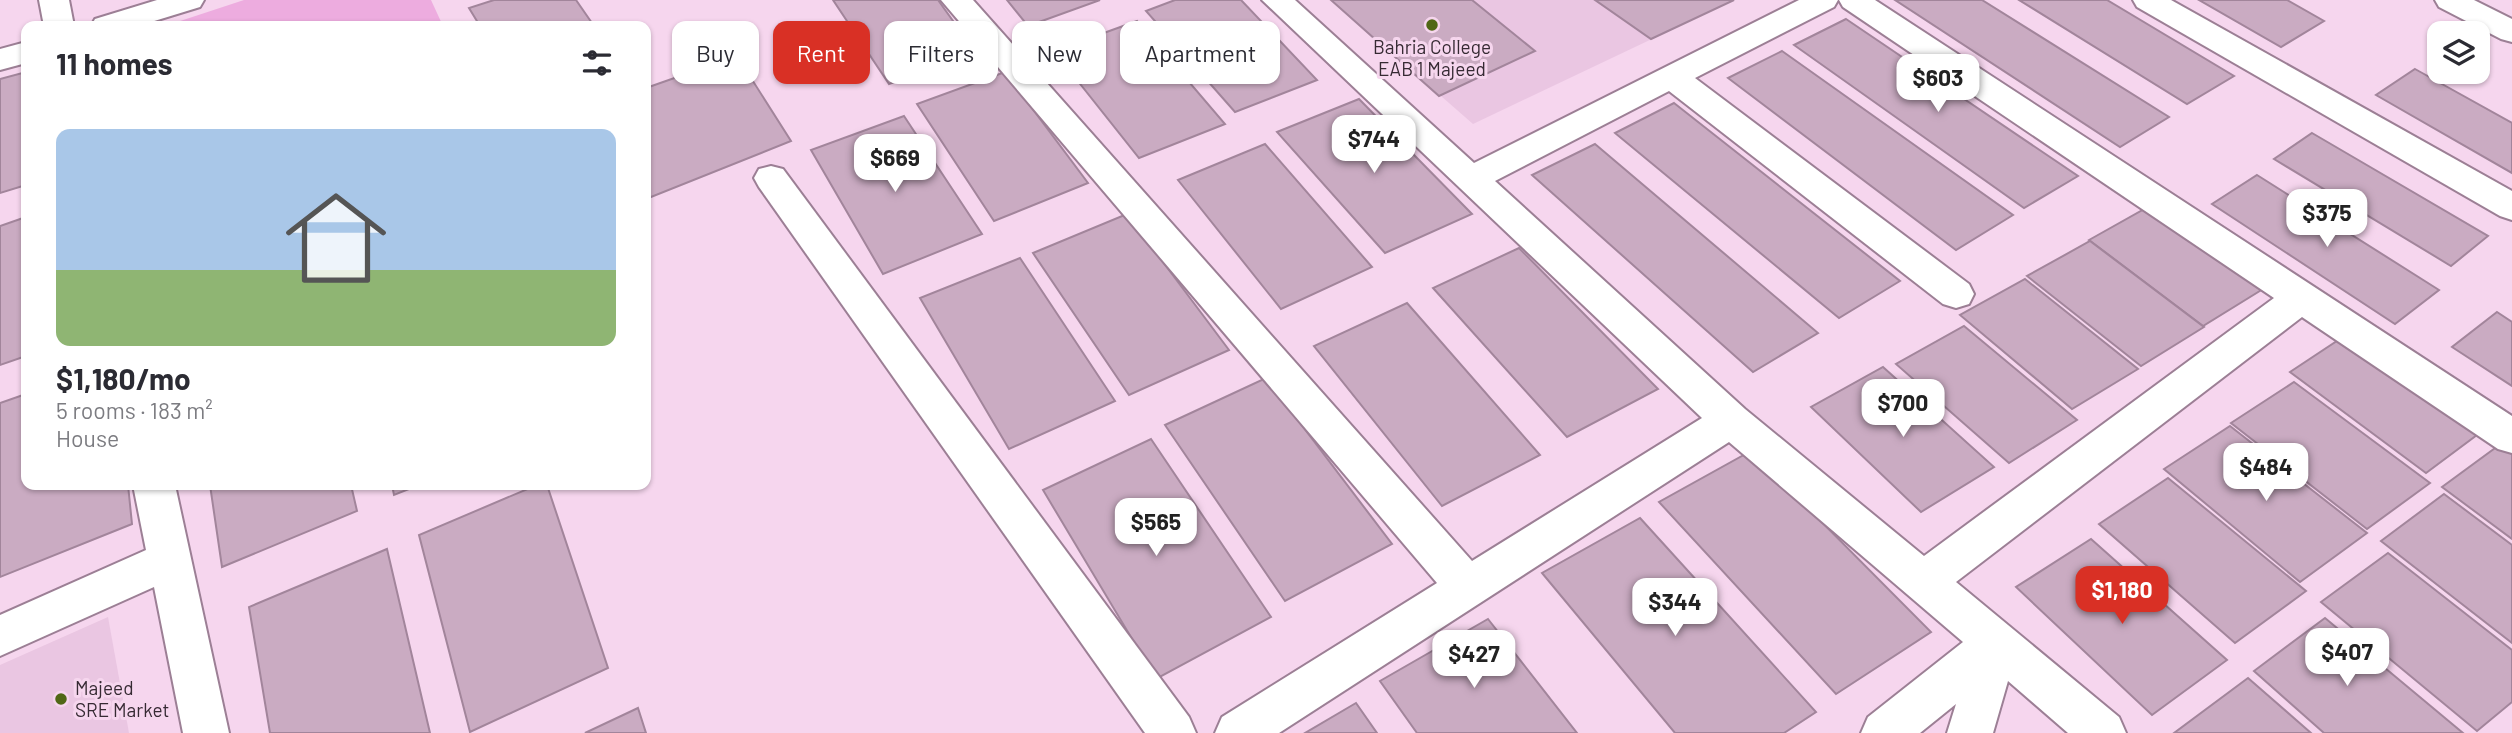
<!DOCTYPE html>
<meta charset="utf-8">
<style>
body{margin:0;font-family:Barlow,sans-serif;background:#f7f7f7;color:#2b2b33;height:100vh;display:flex;flex-direction:column;font-size:26px;white-space:nowrap}
*{box-sizing:border-box;margin:0}
p{font-size:23px;color:#7c7c81}
.icon{flex:none;width:38px;height:38px;fill:none;stroke:currentColor;stroke-width:2;stroke-linecap:round;stroke-linejoin:round}
.map{position:relative;flex:1;overflow:hidden}
.panel{position:absolute;left:21px;top:21px;width:630px;height:469px;display:flex;flex-direction:column;background:#fff;border-radius:14px;box-shadow:0 2px 5px #0004}
.panel>*{flex:none}
.top-card{position:absolute;left:672px;top:21px;width:665px;height:63px;display:flex;gap:14px}
.tools{position:absolute;left:2427px;top:21px;display:grid;gap:14px}
.tools a{display:grid;place-items:center;width:63px;height:63px;border-radius:14px;background:#fff;box-shadow:0 2px 5px #0004;font-size:35px}
.price{position:absolute;translate:-50% -60px;padding:0 16px;border-radius:14px;background:#fff;color:#222;font-size:23px;line-height:46px;filter:drop-shadow(0 2px 4px #0008)}
.price::after{content:'';position:absolute;left:50%;top:42px;width:21px;height:16px;margin-left:-10px;background:inherit;clip-path:polygon(0 0,100% 0,50% 100%)}
.price.selected{background:#d93025;color:#fff}
ul{padding:0;list-style:none}
li{display:grid;align-content:center;gap:14px;height:371px;padding:0 35px}
li+li{border-top:2px solid #e1e1e2}
li span{display:grid;place-items:center;height:217px;border-radius:14px;color:#555}
li>.icon{margin-inline-start:auto}
span .icon{width:126px;height:126px;fill:#fffc;stroke-width:1}
li b{font-size:30px}
h2{display:flex;justify-content:space-between;align-items:center;height:84px;padding:0 35px;font-size:30px}
.tag{padding:0 24px;border-radius:14px;background:#fff;box-shadow:0 2px 5px #0004;font-size:24px;line-height:63px}
.tag.selected{background:#d93025;color:#fff}
.map>svg:first-child{display:block}
</style>
<div class="map">
<svg width="2512" height="733" viewBox="0 0 2512 733">
<rect width="100%" height="100%" fill="#f6d6ee"/>
<g fill="#eac6e2">
<polygon points="1331,0 1734,0 1473,124"/>
<polygon points="108,617 129,733 0,733 0,665"/>
</g>
<polygon fill="#edacdf" points="244,0 431,0 443,26 165,26"/>
<g fill="#caabc2" stroke="#a2859b" stroke-width="2">
<polygon points="494,0 576,0 594,26 480,26 469,8"/>
<polygon points="833,0 938,0 976,53 889,84"/>
<polygon points="1007,0 1100,0 1028,26"/>
<polygon points="1175,0 1241,0 1317,80 1235,112 1146,11"/>
<polygon points="1331,0 1472,0 1535,51 1439,96"/>
<polygon points="1595,0 1734,0 1651,39"/>
<polygon points="1895,0 1982,0 2169,117 2120,147"/>
<polygon points="2019,0 2107,0 2234,76 2187,104"/>
<polygon points="2199,0 2287,0 2324,21 2281,47"/>
<polygon points="1846,19 2078,176 2024,208 1794,45"/>
<polygon points="1137,21 1225,124 1139,158 1054,51"/>
<polygon points="1782,51 2013,215 1956,250 1728,78"/>
<polygon points="737,56 791,141 646,199 646,88"/>
<polygon points="2415,69 2512,123 2512,173 2376,95"/>
<polygon points="26,72 26,185 0,193 0,79"/>
<polygon points="1005,72 1088,183 994,221 917,104"/>
<polygon points="1359,99 1472,214 1385,253 1277,132"/>
<polygon points="1674,103 1900,281 1839,318 1615,133"/>
<polygon points="904,116 982,234 883,274 811,150"/>
<polygon points="2312,133 2488,236 2451,266 2274,159"/>
<polygon points="1265,144 1372,267 1281,309 1178,180"/>
<polygon points="1595,144 1818,333 1753,372 1532,175"/>
<polygon points="2257,175 2439,290 2395,324 2212,204"/>
<polygon points="2148,207 2263,289 2203,326 2089,240"/>
<polygon points="1127,214 1229,350 1129,395 1033,253"/>
<polygon points="26,217 26,356 0,365 0,226"/>
<polygon points="2090,241 2204,327 2141,366 2027,276"/>
<polygon points="1519,248 1658,389 1567,437 1433,288"/>
<polygon points="1020,258 1115,401 1009,449 920,298"/>
<polygon points="2025,279 2138,369 2072,409 1960,315"/>
<polygon points="1407,303 1540,455 1442,506 1314,346"/>
<polygon points="2497,312 2512,322 2512,386 2452,347"/>
<polygon points="1964,326 2077,420 2009,463 1896,364"/>
<polygon points="2349,333 2485,429 2426,473 2290,372"/>
<polygon points="1883,367 1994,467 1921,512 1811,407"/>
<polygon points="1266,378 1392,544 1285,601 1165,425"/>
<polygon points="2294,382 2430,483 2367,529 2231,423"/>
<polygon points="26,394 26,485 128,485 132,524 0,577 0,403"/>
<polygon points="2230,426 2367,533 2300,582 2164,469"/>
<polygon points="1151,439 1271,617 1156,679 1043,490"/>
<polygon points="2502,443 2512,450 2512,539 2442,487"/>
<polygon points="1751,451 1931,632 1836,694 1659,502"/>
<polygon points="2168,478 2306,591 2235,643 2099,524"/>
<polygon points="210,485 351,485 357,511 222,567"/>
<polygon points="392,485 419,485 394,495"/>
<polygon points="537,485 547,485 608,668 470,732 419,535"/>
<polygon points="2444,494 2512,545 2512,643 2381,541"/>
<polygon points="1640,518 1816,712 1784,733 1675,733 1542,573"/>
<polygon points="2091,539 2227,660 2152,715 2016,587"/>
<polygon points="387,549 430,733 270,733 249,607"/>
<polygon points="2388,553 2512,650 2512,702 2477,731 2321,602"/>
<polygon points="2325,618 2463,733 2324,733 2254,671"/>
<polygon points="1488,619 1577,733 1417,733 1380,681"/>
<polygon points="2248,678 2311,733 2174,733"/>
<polygon points="1356,703 1377,733 1305,733"/>
<polygon points="638,708 646,733 585,733"/>
</g>
<g fill="none" stroke-linecap="round" stroke-linejoin="round">
<g stroke="#9c7f95" stroke-width="4">
<g id="minor">
<polygon points="39,0 69,0 74,26 44,26"/>
<polygon points="157,0 204,0 200,7 138,26 91,26 95,19"/>
<polygon points="941,0 973,0 1472,561 1702,418 1262,0 1295,0 1474,163 1799,0 1838,0 1834,7 1695,78 1969,284 1974,294 1969,304 1956,308 1943,304 1669,91 1495,181 1745,409 1924,556 2274,298 1843,7 1839,0 1875,0 2512,416 2512,453 2498,449 2302,317 1956,582 2119,717 2126,733 2068,733 2008,681 1993,733 1947,733 1956,704 1920,733 1861,733 1868,717 1963,642 1729,442 1279,733 1215,733 1222,717 1437,583"/>
<polygon points="2133,0 2171,0 2512,191 2512,220 2500,216 2137,7"/>
<polygon points="2435,0 2474,0 2512,19 2512,42 2501,39 2439,7"/>
<polygon points="26,42 26,63 0,70 0,49"/>
<polygon points="771,166 783,169 1189,717 1196,733 1145,733 759,187 754,178 759,169"/>
<polygon points="133,485 175,485 229,733 183,733 154,587 0,656 0,615 146,550"/>
</g>
</g>
<use href="#minor" fill="#fff" fill-rule="evenodd"/>
</g>
<g fill="#506716" stroke="#f6d6ee" stroke-width="2.5">
<circle cx="1432" cy="25" r="7"/>
<circle cx="61" cy="699" r="7"/>
</g>
<g text-anchor="middle" stroke-width="6" stroke-linejoin="round" paint-order="stroke">
<g font-size="19" fill="#362a33" stroke="#f6d6ee">
<text x="1432" y="54">Bahria College<tspan x="1432" dy="22">EAB 1 Majeed</tspan></text>
<text x="75" y="695" text-anchor="start">Majeed<tspan x="75" dy="22">SRE Market</tspan></text>
</g>
</g>
</svg>
<div class="tools">
<a><svg class="icon" aria-label="layers" viewBox="0 0 24 24"><path d="M12 4l9 5-9 5-9-5zM3 14l9 5 9-5"/></svg></a>
</div>
<b class="price" style="left:1938px;top:114px">$603</b>
<b class="price" style="left:1374px;top:175px">$744</b>
<b class="price" style="left:895px;top:194px">$669</b>
<b class="price" style="left:2327px;top:249px">$375</b>
<b class="price" style="left:1903px;top:439px">$700</b>
<b class="price" style="left:2266px;top:503px">$484</b>
<b class="price" style="left:1156px;top:558px">$565</b>
<b class="price selected" style="left:2122px;top:626px">$1,180</b>
<b class="price" style="left:1675px;top:638px">$344</b>
<b class="price" style="left:2347px;top:688px">$407</b>
<b class="price" style="left:1474px;top:690px">$427</b>
<div class="top-card">
<a class="tag">Buy</a>
<a class="tag selected">Rent</a>
<a class="tag">Filters</a>
<a class="tag">New</a>
<a class="tag">Apartment</a>
</div>
<section class="panel">
<h2>11 homes<svg class="icon" aria-label="filters" viewBox="0 0 24 24"><path d="M4 7h16M4 17h16"/><circle cx="9" cy="7" r="2"/><circle cx="15" cy="17" r="2"/></svg></h2>
<ul>
<li><span style="background:linear-gradient(#a9c7e8 65%,#8fb573 0)"><svg class="icon" aria-label="home" viewBox="0 0 24 24"><path d="M3 11l9-7 9 7M6 9v11h12V9"/></svg></span><div><b>$1,180/mo</b><p>5 rooms · 183 m²</p><p>House</p></div></li>
</ul>
</section>
</div>
